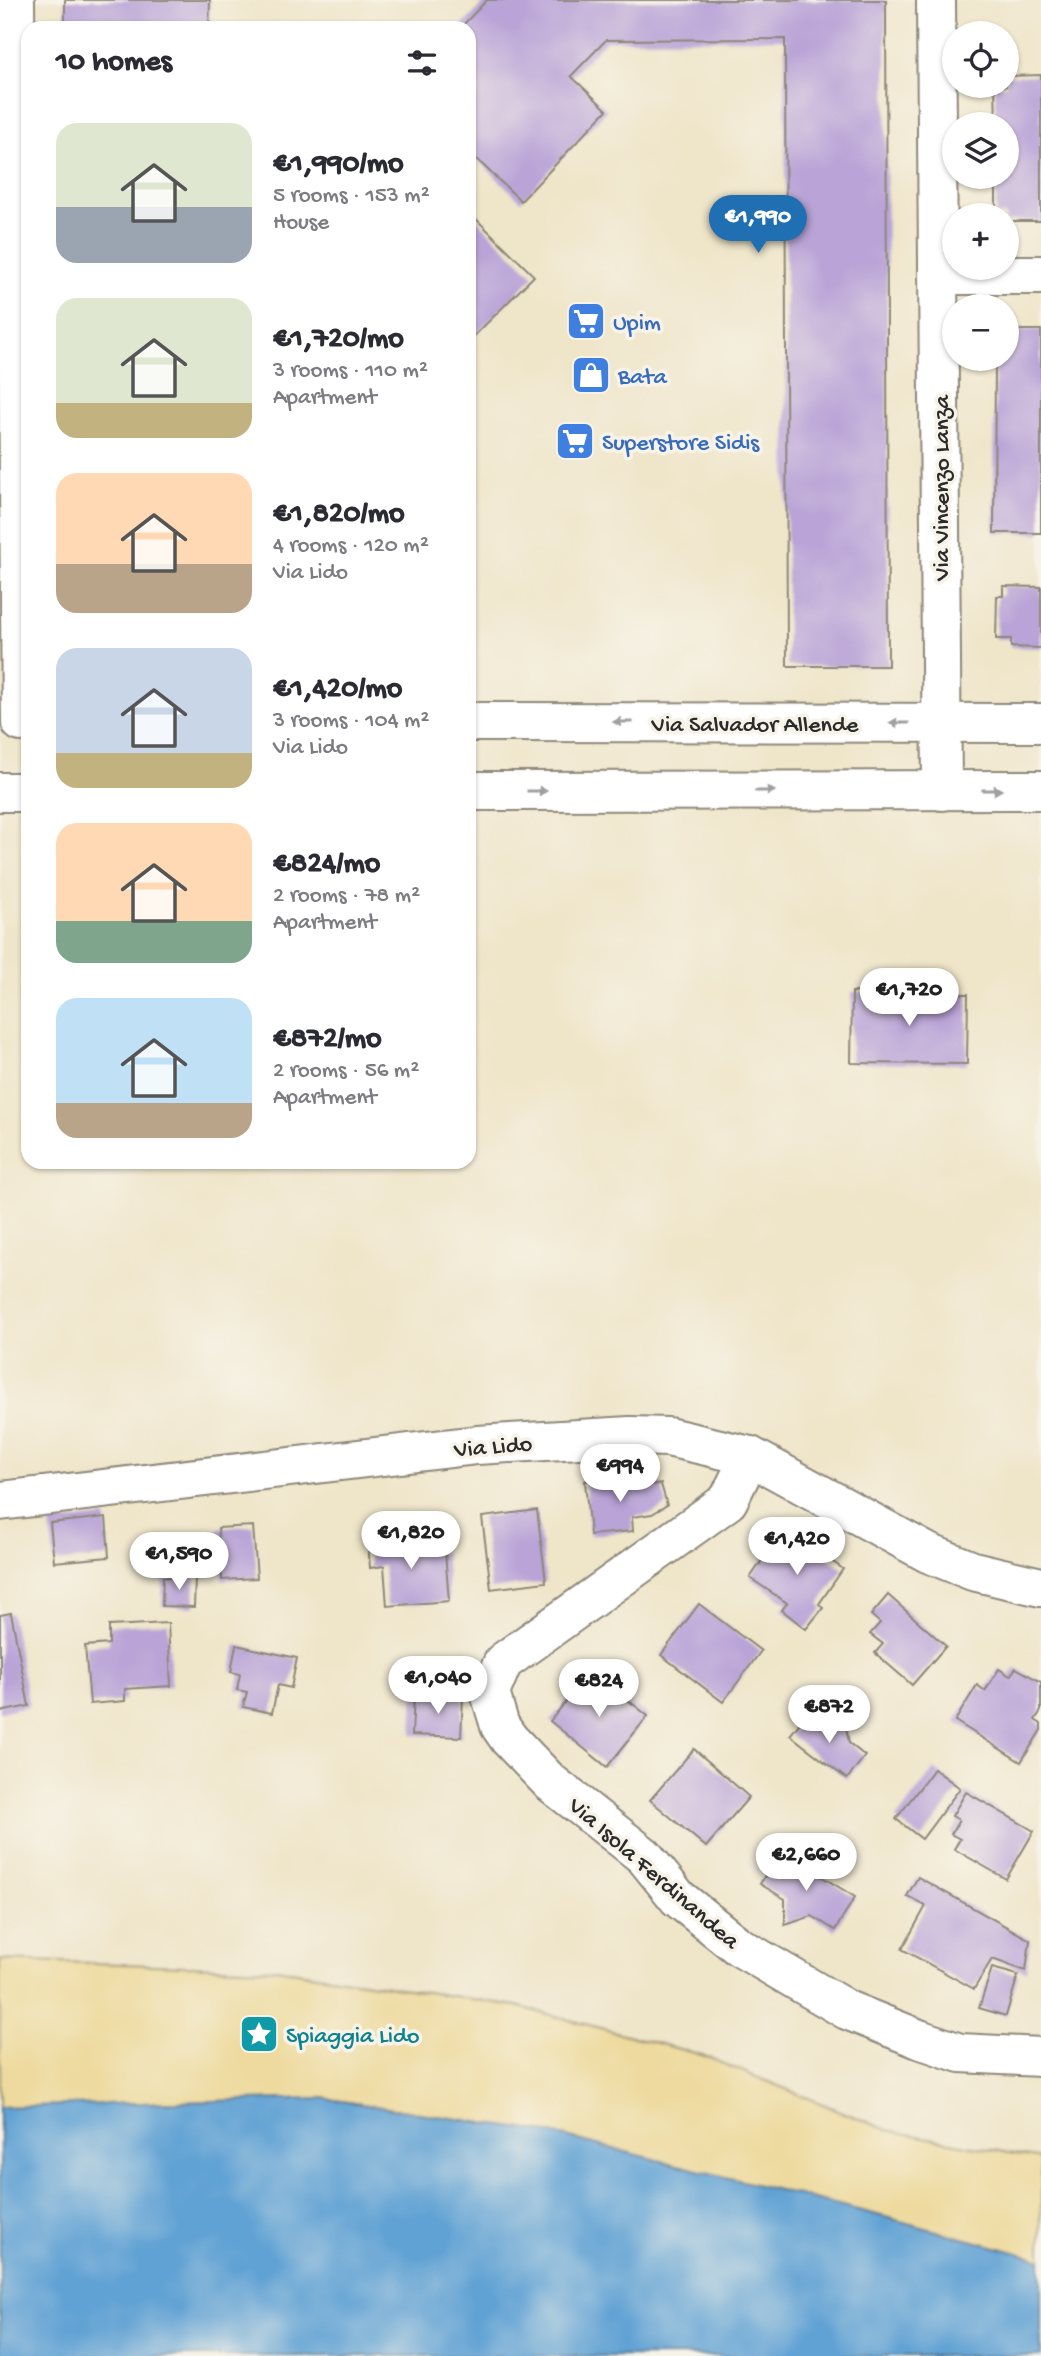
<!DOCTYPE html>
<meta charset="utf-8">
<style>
body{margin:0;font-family:"Gochi Hand",sans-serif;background:#f2f2f3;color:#2b2b33;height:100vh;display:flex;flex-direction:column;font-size:26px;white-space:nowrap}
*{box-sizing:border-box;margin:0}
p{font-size:23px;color:#7c7c81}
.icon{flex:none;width:38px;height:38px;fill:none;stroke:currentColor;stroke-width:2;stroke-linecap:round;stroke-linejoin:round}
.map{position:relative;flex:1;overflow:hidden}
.side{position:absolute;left:21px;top:21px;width:455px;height:1148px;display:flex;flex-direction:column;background:#fff;border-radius:21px;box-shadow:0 2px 5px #0004}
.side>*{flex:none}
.tools{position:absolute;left:942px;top:21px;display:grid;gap:14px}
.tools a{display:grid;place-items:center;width:77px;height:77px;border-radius:50%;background:#fff;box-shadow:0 2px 5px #0004;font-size:35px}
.price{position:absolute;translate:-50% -60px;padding:0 16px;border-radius:24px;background:#fff;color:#222;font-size:23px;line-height:46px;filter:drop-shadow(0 2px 4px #0008)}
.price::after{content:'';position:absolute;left:50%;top:42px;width:21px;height:16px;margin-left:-10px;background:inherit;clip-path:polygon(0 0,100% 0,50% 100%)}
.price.active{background:#1f6fb2;color:#fff}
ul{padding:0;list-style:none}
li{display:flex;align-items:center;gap:21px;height:175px;padding:0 35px}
li span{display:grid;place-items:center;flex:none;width:196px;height:140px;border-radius:21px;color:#555}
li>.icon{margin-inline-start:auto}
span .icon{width:84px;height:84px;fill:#fffc;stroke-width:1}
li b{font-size:30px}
h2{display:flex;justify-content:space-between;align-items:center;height:84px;padding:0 35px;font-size:30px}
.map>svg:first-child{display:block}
</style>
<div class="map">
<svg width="1041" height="2356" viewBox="0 0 1041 2356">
<rect width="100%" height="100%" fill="#f7f3e8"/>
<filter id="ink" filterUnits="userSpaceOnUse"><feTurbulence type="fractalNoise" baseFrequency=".0143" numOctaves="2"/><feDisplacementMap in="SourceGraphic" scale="14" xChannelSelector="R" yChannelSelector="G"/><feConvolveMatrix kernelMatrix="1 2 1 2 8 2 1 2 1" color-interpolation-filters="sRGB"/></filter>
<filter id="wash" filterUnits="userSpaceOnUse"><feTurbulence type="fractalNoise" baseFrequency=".00686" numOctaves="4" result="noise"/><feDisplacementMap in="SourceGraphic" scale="28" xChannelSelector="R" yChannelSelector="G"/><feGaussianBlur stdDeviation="1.57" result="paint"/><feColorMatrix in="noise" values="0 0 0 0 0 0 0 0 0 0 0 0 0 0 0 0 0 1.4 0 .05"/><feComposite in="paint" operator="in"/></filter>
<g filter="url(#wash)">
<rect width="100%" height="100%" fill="#efe5c9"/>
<polygon fill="#eeda9e" stroke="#8c8264" stroke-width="2" points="0,1960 278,1969 517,2006 702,2055 887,2130 1041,2159 1041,2259 870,2213 554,2134 323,2098 0,2107"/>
<polygon fill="#61a2d4" stroke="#466680" stroke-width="2" points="323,2098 554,2134 870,2213 1041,2259 1041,2356 0,2356 0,2107"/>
<g id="blocks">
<g fill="#b9a3d7">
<polygon points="65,0 210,0 209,28 65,28"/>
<polygon points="487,0 886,0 888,666 787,666 785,39 606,40 571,76 607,110 521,201 469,152 469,28 460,28"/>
<polygon points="1041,75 1041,221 1006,221 1006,215 996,215 996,177 1006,177 1006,124 996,124 995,86 1006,86 1006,76"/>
<polygon points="469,212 534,276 469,341"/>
<polygon points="1006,330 1041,330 1041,533 994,533 995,359 1006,359"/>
<polygon points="1003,586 1041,587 1041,648 1011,647 1011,639 996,639 997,596 1003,596"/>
<polygon points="852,992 968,994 967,1064 851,1063"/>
<polygon points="629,1477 629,1487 661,1484 667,1505 652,1514 632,1517 633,1531 590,1535 585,1481"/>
<polygon points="537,1510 546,1582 491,1589 482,1517"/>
<polygon points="106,1517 109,1557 54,1562 50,1523"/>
<polygon points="253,1526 257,1578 222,1580 218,1528"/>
<polygon points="784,1528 843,1569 819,1604 823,1608 806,1629 782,1610 787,1603 750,1578"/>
<polygon points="430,1537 431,1553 445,1552 449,1601 387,1606 384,1566 370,1568 368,1543"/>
<polygon points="163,1577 195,1578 194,1607 162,1606"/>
<polygon points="888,1595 946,1646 912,1685 875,1653 883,1644 870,1634 880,1623 871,1615"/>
<polygon points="699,1604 761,1651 723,1702 661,1655"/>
<polygon points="11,1613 29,1706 0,1712 0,1615"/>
<polygon points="168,1623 171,1686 125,1689 125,1701 90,1704 85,1646 109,1644 109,1626"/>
<polygon points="236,1645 297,1658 291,1688 278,1685 272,1713 243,1707 247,1692 237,1690 240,1674 231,1672"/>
<polygon points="1016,1668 1041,1682 1041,1711 1035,1720 1041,1724 1041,1730 1021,1762 955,1721 977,1685 985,1691 999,1669 1010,1676"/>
<polygon points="591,1671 648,1716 607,1767 550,1721"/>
<polygon points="414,1695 463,1697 461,1737 412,1735"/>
<polygon points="808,1713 827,1727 846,1727 849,1743 865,1756 847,1779 790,1735"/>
<polygon points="694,1749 749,1797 706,1847 650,1800"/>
<polygon points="934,1769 960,1788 922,1839 896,1819"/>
<polygon points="966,1792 1034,1831 1006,1879 954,1849 960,1839 951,1834 959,1820 952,1816"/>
<polygon points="780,1851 855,1897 835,1930 812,1916 785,1925 785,1899 760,1884"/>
<polygon points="918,1877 1030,1940 1026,1971 992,1959 974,1989 902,1949 926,1906 907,1896"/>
<polygon points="992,1968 1018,1975 1006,2016 979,2008"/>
</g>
</g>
</g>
<g filter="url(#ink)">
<use href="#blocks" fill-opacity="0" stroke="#8d887a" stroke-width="2"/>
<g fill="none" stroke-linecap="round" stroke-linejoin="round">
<g stroke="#8d887a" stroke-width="42">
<g id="minor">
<polyline points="15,0 21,722"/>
<polyline points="936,0 942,791"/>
<polyline points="938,275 1041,275"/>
<polyline points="469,722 1041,723"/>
<polyline points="469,791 1041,790"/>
<polyline points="0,792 28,792"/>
<polyline points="750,1456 728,1501 503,1662 490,1693 500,1726 509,1739 550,1782 644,1856 678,1898 738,1946 847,2010 919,2039 960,2053 1041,2057"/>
<polyline points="0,1501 477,1445 630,1436 668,1437 750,1456 928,1553 973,1571 1041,1587"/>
</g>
</g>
<use href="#minor" stroke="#fff" stroke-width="38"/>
</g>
<defs><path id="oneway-solid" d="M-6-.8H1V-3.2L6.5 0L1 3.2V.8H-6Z" transform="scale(1.75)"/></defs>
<g fill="#a0a0a0">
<use href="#oneway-solid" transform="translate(623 722) rotate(180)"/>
<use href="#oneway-solid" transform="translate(899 723) rotate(-180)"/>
<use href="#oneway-solid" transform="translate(992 790)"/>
<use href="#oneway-solid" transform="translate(537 791)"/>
<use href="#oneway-solid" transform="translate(765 791)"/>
</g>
</g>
<defs>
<g id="supermarket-square" transform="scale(2.0125)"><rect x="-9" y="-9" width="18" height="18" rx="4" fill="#3f7fe0" stroke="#f7f3e8"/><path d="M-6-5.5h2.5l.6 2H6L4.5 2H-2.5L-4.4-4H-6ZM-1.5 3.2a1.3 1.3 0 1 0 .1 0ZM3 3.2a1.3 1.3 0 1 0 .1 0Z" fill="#fff"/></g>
<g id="shop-square" transform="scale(2.0125)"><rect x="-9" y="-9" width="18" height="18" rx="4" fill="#3f7fe0" stroke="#f7f3e8"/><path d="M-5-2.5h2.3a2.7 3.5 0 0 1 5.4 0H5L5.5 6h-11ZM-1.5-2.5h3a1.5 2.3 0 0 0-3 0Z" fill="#fff"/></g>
<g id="sight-square" transform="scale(2.0125)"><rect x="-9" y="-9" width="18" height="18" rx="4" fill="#0f9aa8" stroke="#f7f3e8"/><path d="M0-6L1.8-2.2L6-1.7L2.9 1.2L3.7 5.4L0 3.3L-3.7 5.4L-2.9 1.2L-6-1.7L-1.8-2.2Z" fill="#fff"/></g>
</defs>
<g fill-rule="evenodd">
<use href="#supermarket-square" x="586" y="321"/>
<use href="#shop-square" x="591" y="375"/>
<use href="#supermarket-square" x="575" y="441"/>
<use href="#sight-square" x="259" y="2034"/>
</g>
<g text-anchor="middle" stroke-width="7" stroke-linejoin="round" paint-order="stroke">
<g font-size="24" fill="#366cbe" stroke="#f7f3e8" text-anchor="start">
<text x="613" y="329">Upim</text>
<text x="618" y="383">Bata</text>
<text x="602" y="449">Superstore Sidis</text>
</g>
<g font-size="24" fill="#2b2b2b" stroke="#f7f3e8">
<text transform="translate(940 488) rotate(-90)" y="8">Via Vincenzo Lanza</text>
<text x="755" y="731">Via Salvador Allende</text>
<text transform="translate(493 1445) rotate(-5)" y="8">Via Lido</text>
<text transform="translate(655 1872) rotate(41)" y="8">Via Isola Ferdinandea</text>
</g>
<g font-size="24" fill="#0d838f" stroke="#f7f3e8" text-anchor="start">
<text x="286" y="2042">Spiaggia Lido</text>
</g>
</g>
</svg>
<div class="tools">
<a><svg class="icon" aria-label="locate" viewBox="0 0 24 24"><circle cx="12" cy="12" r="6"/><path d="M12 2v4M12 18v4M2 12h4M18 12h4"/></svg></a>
<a><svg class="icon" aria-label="layers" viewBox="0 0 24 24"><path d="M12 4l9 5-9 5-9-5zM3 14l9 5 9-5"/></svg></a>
<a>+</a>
<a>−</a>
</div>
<b class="price active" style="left:758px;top:255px">€1,990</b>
<b class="price" style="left:909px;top:1028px">€1,720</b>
<b class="price" style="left:620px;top:1504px">€994</b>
<b class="price" style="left:411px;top:1571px">€1,820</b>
<b class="price" style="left:797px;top:1577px">€1,420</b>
<b class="price" style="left:179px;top:1592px">€1,590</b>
<b class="price" style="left:438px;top:1716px">€1,040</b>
<b class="price" style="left:599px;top:1719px">€824</b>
<b class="price" style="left:829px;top:1745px">€872</b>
<b class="price" style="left:806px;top:1893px">€2,660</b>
<section class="side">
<h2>10 homes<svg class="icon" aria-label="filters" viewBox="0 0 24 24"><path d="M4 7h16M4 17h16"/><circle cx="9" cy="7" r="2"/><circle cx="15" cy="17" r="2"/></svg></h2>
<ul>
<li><span style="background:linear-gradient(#dfe7d0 60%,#9aa5b1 0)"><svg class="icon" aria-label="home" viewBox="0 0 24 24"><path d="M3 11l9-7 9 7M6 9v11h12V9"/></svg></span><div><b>€1,990/mo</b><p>5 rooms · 153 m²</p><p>House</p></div></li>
<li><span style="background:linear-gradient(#dfe7d0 75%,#c2b280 0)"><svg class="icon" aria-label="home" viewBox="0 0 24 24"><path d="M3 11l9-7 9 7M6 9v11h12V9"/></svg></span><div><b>€1,720/mo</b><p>3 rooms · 110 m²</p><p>Apartment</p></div></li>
<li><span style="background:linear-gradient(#ffd9b3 65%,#b9a48a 0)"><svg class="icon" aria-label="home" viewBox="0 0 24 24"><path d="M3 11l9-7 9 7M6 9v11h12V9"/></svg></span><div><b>€1,820/mo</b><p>4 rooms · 120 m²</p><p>Via Lido</p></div></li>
<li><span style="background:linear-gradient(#c9d6e8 75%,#c2b280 0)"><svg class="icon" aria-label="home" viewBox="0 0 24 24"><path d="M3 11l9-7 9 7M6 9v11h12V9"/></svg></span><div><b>€1,420/mo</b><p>3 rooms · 104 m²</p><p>Via Lido</p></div></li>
<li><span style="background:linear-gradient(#ffd9b3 70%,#7fa58c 0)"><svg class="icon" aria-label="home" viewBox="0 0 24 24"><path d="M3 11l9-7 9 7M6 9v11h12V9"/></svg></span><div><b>€824/mo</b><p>2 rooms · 78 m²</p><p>Apartment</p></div></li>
<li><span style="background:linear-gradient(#bfe0f5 75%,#b9a48a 0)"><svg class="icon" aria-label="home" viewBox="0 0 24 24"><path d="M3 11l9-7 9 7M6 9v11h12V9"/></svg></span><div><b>€872/mo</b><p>2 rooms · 56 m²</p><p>Apartment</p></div></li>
</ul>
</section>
</div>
